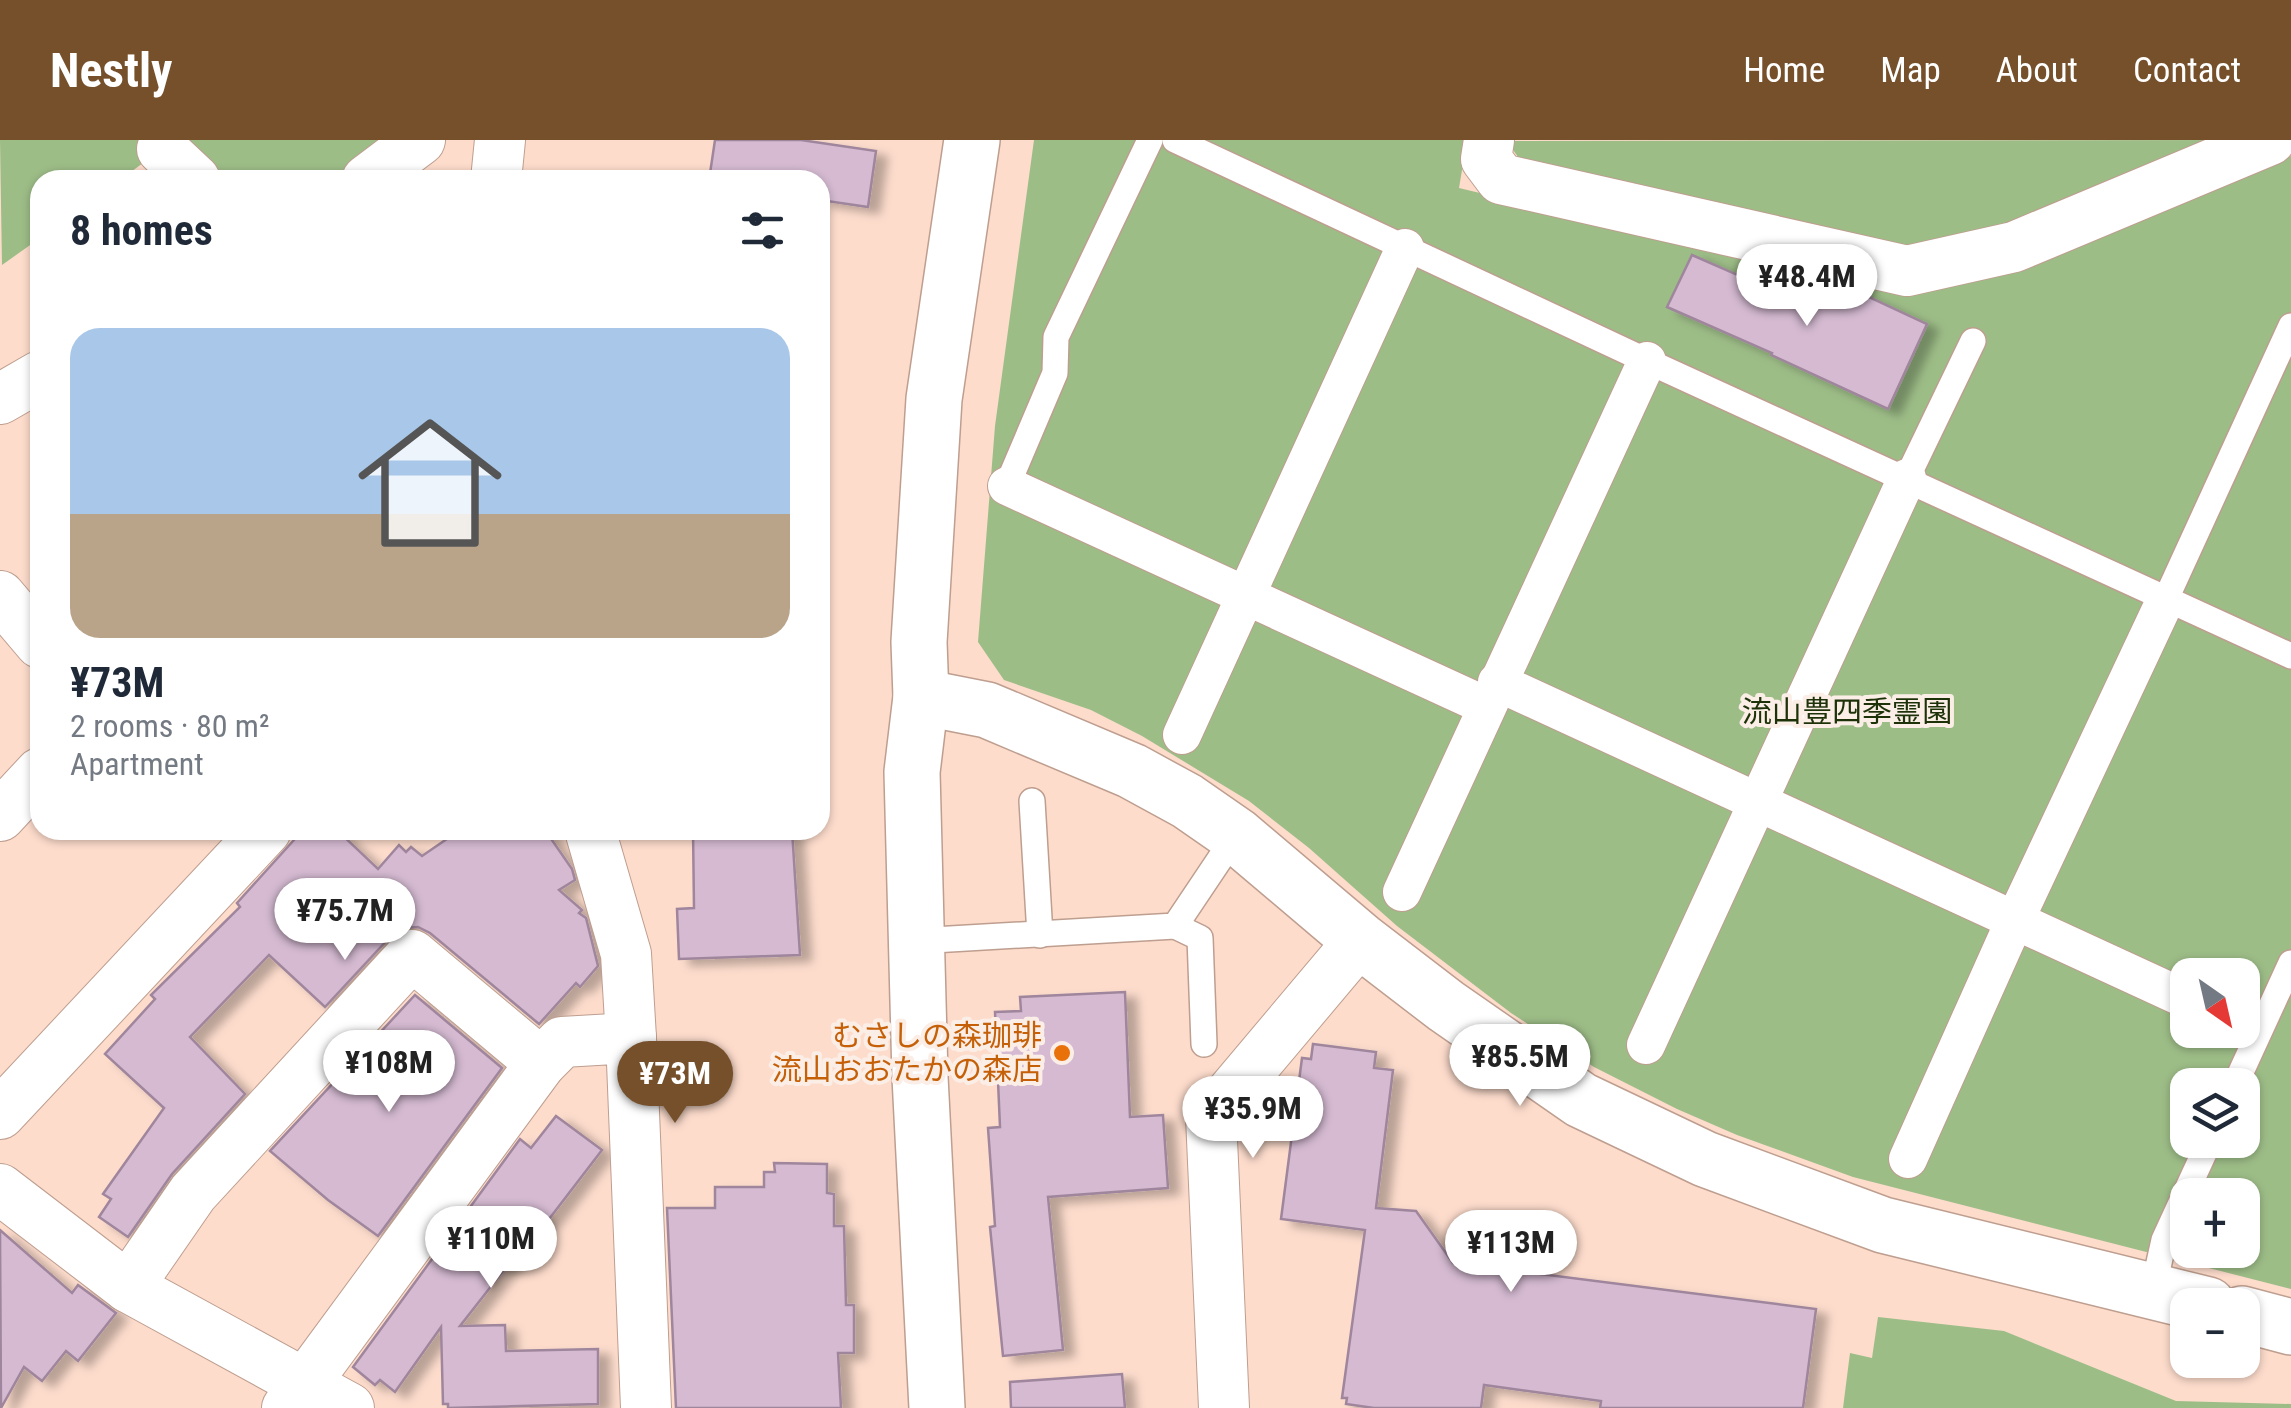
<!DOCTYPE html>
<meta charset="utf-8">
<style>
body{margin:0;font-family:"Roboto Condensed","Noto Sans JP",sans-serif;background:#f6f6f7;color:#1f2937;height:100vh;display:flex;flex-direction:column;font-size:38px;white-space:nowrap}
*{box-sizing:border-box;margin:0}
p{font-size:32px;color:#747a83}
.icon{flex:none;width:55px;height:55px;fill:none;stroke:currentColor;stroke-width:2;stroke-linecap:round;stroke-linejoin:round}
.map{position:relative;flex:1;overflow:hidden}
.details{position:absolute;left:30px;top:30px;width:800px;height:670px;display:flex;flex-direction:column;background:#fff;border-radius:30px;box-shadow:0 2px 8px #0004}
.details>*{flex:none}
.needle{width:65px;rotate:146deg}
.tools{position:absolute;left:2170px;top:818px;display:grid;gap:20px}
.tools a{display:grid;place-items:center;width:90px;height:90px;border-radius:20px;background:#fff;box-shadow:0 2px 8px #0004;font-size:50px}
.price{position:absolute;translate:-50% -85px;padding:0 22px;border-radius:35px;background:#fff;color:#222;font-size:32px;line-height:65px;filter:drop-shadow(0 2px 5px #0008)}
.price::after{content:'';position:absolute;left:50%;top:60px;width:30px;height:22px;margin-left:-15px;background:inherit;clip-path:polygon(0 0,100% 0,50% 100%)}
.price.on{background:#75502b;color:#fff}
ul{padding:0;list-style:none}
li{display:grid;align-content:center;gap:20px;height:530px;padding:0 40px}
li+li{border-top:2px solid #e0e1e3}
li span{display:grid;place-items:center;height:310px;border-radius:30px;color:#555}
li>.icon{margin-inline-start:auto}
span .icon{width:180px;height:180px;fill:#fffc;stroke-width:1}
li b{font-size:42px}
h2{display:flex;justify-content:space-between;align-items:center;height:120px;padding:0 40px;font-size:42px}
header{display:flex;align-items:center;gap:60px;box-sizing:border-box;height:140px;padding:0 50px;background:#75502b;color:#fff}
header strong{font-size:48px}
nav{display:flex;gap:55px;margin-inline-start:auto;font-size:35px}
.map>svg:first-child{display:block}
</style>
<header>
<strong>Nestly</strong>
<nav><a>Home</a><a>Map</a><a>About</a><a>Contact</a></nav>
</header>
<div class="map">
<svg width="2291" height="1268" viewBox="0 0 2291 1268">
<defs>
<filter id="shadow"><feDropShadow dx="11" dy="6" stdDeviation="5" flood-color="#0004"/></filter>
</defs>
<rect width="100%" height="100%" fill="#fddccc"/>
<g fill="#9dbd87" fill-rule="evenodd">
<polygon points="0,0 402,0 349,40 210,40 170,3 120,40 40,40 40,98 2,125"/>
<path d="M1034 0H1467L1459 48 1741 115 2030 125 2291 16V1149L1853 1037 1737 995 1677 969 1594 927 1511 873 1397 786 1309 708 1249 661 1142 596 1091 570 1004 540 978 502 995 286ZM2188 835H2242V890H2188ZM2188 945H2242V1000H2188ZM2188 1055H2242V1110H2188Z"/>
<polygon points="2228,0 2008,94 1916,107 1877,105 1522,23 1507,1"/>
<polygon points="1878,1177 2004,1191 2176,1261 2291,1264 2291,1268 1843,1268 1850,1213 1872,1218"/>
</g>
<g fill="#d5bad2" stroke="#9f869c" stroke-width="2.5" filter="url(#shadow)">
<polygon points="715,0 801,0 876,11 868,67 820,60 820,40 709,40"/>
<polygon points="1692,115 1797,161 1805,144 1845,163 1852,149 1927,184 1888,269 1771,215 1772,213 1667,167"/>
<polygon points="303,690 337,690 378,729 399,705 406,712 411,707 422,716 460,690 545,690 572,729 575,740 559,750 582,770 579,773 586,778 598,826 580,847 576,843 539,884 430,793 418,787 404,788 391,796 325,867 269,815 190,897 245,954 172,1034 128,1097 99,1077 111,1059 103,1054 164,968 105,914 155,859 151,855 240,767 237,763"/>
<polygon points="693,690 792,690 800,815 679,819 677,769 694,768"/>
<polygon points="1125,852 1130,977 1163,975 1168,1048 1048,1057 1063,1210 1003,1216 990,1087 995,1086 988,988 1000,987 995,872 1021,871 1020,857"/>
<polygon points="415,855 502,928 378,1096 328,1060 270,1011"/>
<polygon points="1313,904 1376,912 1374,928 1393,930 1376,1068 1416,1071 1453,1123 1816,1169 1803,1268 1600,1268 1601,1261 1484,1245 1481,1268 1374,1268 1346,1264 1347,1258 1342,1258 1365,1090 1281,1079 1302,918 1311,919"/>
<polygon points="556,976 602,1010 546,1083 543,1080 460,1186 505,1185 506,1211 598,1209 598,1264 448,1268 448,1264 443,1264 441,1187 395,1252 380,1240 375,1245 353,1227 520,999 531,1008"/>
<polygon points="774,1023 827,1024 827,1053 834,1054 834,1086 844,1086 846,1165 854,1165 854,1213 838,1213 841,1268 676,1268 667,1068 715,1068 715,1047 764,1047 764,1032 775,1032"/>
<polygon points="0,1090 72,1153 78,1145 116,1173 78,1221 66,1211 42,1241 24,1227 1,1268"/>
<polygon points="1122,1234 1125,1268 1011,1268 1010,1242"/>
</g>
<g fill="none" stroke-linecap="round" stroke-linejoin="round">
<g stroke="#be9e8f" stroke-width="28">
<g id="service">
<polyline points="1175,0 1647,221 2291,516"/>
<polyline points="1907,338 1973,201"/>
<polyline points="1007,346 1055,233 1056,197 1150,0"/>
<polyline points="2165,461 2291,186"/>
<polyline points="1032,661 1040,795"/>
<polyline points="1175,786 1200,798 1204,904"/>
<polyline points="916,801 1175,786 1236,695"/>
<polyline points="2235,945 2291,823"/>
<polyline points="2153,1150 2164,1100 2210,1000"/>
</g>
</g>
<g stroke="#be9e8f" stroke-width="40">
<g id="pedestrian">
<polyline points="1007,346 1486,566"/>
<polyline points="1497,542 2188,860"/>
<polyline points="1182,595 1405,108"/>
<polyline points="1402,752 1647,221"/>
<polyline points="1646,905 1907,338"/>
<polyline points="1908,1019 2015,780 2165,461"/>
</g>
</g>
<g stroke="#be9e8f" stroke-width="52">
<g id="minor">
<polyline points="1489,0 1486,19 1501,39 1907,131 2014,107 2270,0"/>
<polyline points="162,9 195,40"/>
<polyline points="367,40 420,0"/>
<polyline points="496,40 500,0"/>
<polyline points="0,259 40,236"/>
<polyline points="0,456 40,503"/>
<polyline points="0,676 40,633"/>
<polyline points="590,690 626,814 631,898"/>
<polyline points="0,974 266,690"/>
<polyline points="0,1049 128,1147 349,1268"/>
<polyline points="128,1147 193,1053 412,815 541,923"/>
<polyline points="287,1268 541,923 562,902 631,898 646,1268"/>
<polyline points="1224,1268 1211,977 1360,800"/>
</g>
</g>
<g stroke="#be9e8f" stroke-width="58">
<g id="tertiary">
<polyline points="921,557 987,570 1132,631 1187,661 1236,695 1360,800 1446,866 1581,960 1705,1019 1883,1085 2208,1165"/>
<polyline points="2242,1174 2291,1187"/>
<polyline points="937,1268 920,937 912,632 921,557 919,502 934,259 972,0"/>
</g>
</g>
<use href="#service" stroke="#fff" stroke-width="25"/>
<use href="#pedestrian" stroke="#fff" stroke-width="38"/>
<use href="#minor" stroke="#fff" stroke-width="50"/>
<use href="#tertiary" stroke="#fff" stroke-width="55"/>
</g>
<circle fill="#e8710a" stroke="#fbeee7" stroke-width="4" cx="1062" cy="913" r="10"/>
<g text-anchor="middle" stroke-width="8" stroke-linejoin="round" paint-order="stroke">
<g font-size="30" fill="#1e320a" stroke="#fbeee7">
<text x="1847" y="582">流山豊四季霊園</text>
</g>
<g font-size="30" fill="#c56008" stroke="#fbeee7" text-anchor="end">
<text x="1042" y="906">むさしの森珈琲<tspan x="1042" dy="34">流山おおたかの森店</tspan></text>
</g>
</g>
</svg>
<div class="tools">
<a><svg class="needle" viewBox="-14 -14 28 28"><path d="M0-13l5 13h-10z" fill="#e53935"/><path d="M0 13l5-13h-10z" fill="#747a83"/></svg></a>
<a><svg class="icon" aria-label="layers" viewBox="0 0 24 24"><path d="M12 4l9 5-9 5-9-5zM3 14l9 5 9-5"/></svg></a>
<a>+</a>
<a>−</a>
</div>
<b class="price" style="left:1807px;top:189px">¥48.4M</b>
<b class="price" style="left:345px;top:823px">¥75.7M</b>
<b class="price" style="left:1520px;top:969px">¥85.5M</b>
<b class="price" style="left:389px;top:975px">¥108M</b>
<b class="price on" style="left:675px;top:986px">¥73M</b>
<b class="price" style="left:1253px;top:1021px">¥35.9M</b>
<b class="price" style="left:491px;top:1151px">¥110M</b>
<b class="price" style="left:1511px;top:1155px">¥113M</b>
<section class="details">
<h2>8 homes<svg class="icon" aria-label="filters" viewBox="0 0 24 24"><path d="M4 7h16M4 17h16"/><circle cx="9" cy="7" r="2"/><circle cx="15" cy="17" r="2"/></svg></h2>
<ul>
<li><span style="background:linear-gradient(#a9c7e8 60%,#b9a48a 0)"><svg class="icon" aria-label="home" viewBox="0 0 24 24"><path d="M3 11l9-7 9 7M6 9v11h12V9"/></svg></span><div><b>¥73M</b><p>2 rooms · 80 m²</p><p>Apartment</p></div></li>
</ul>
</section>
</div>
